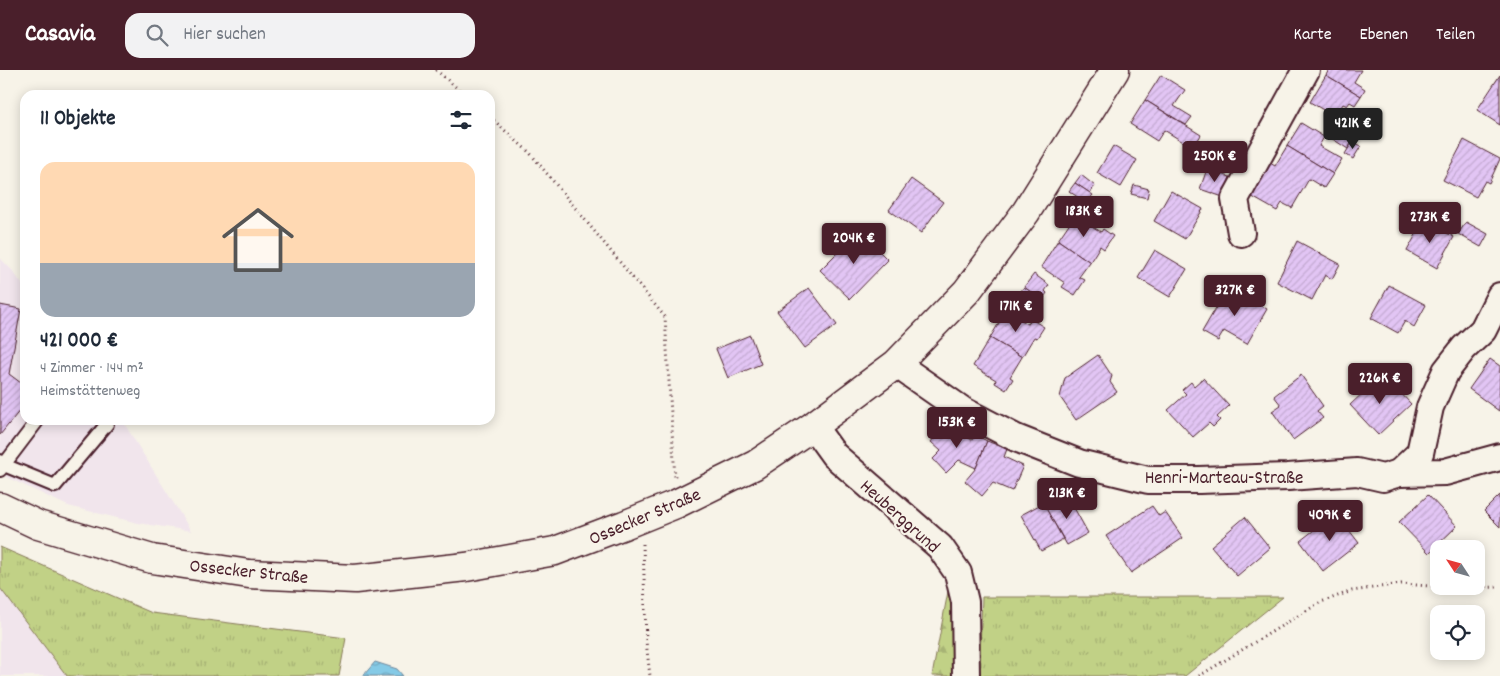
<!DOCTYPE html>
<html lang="de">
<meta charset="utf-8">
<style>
body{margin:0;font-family:Dekko,sans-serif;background:#f2f2f3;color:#1f2937;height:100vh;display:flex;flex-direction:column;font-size:19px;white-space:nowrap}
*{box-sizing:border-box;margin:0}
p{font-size:16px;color:#747a83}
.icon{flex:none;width:28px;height:28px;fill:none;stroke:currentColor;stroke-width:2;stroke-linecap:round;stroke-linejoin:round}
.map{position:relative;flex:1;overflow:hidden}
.details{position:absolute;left:20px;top:20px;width:475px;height:335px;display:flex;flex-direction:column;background:#fff;border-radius:15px;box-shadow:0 2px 12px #0003}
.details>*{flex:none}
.needle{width:32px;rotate:306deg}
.tools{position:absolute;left:1430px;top:470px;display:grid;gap:10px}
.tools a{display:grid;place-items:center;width:55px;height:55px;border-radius:10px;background:#fff;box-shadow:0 2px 12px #0003;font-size:25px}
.price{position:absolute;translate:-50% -42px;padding:0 11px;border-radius:5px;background:#4a1f2b;color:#fff;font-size:16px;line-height:32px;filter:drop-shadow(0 1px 2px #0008)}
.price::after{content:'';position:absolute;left:50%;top:30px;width:15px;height:11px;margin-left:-8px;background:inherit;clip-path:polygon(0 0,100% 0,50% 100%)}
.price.current{background:#222;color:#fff}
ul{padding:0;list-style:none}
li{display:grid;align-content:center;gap:10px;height:265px;padding:0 20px}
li+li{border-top:1px solid #e0e1e3}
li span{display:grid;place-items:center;height:155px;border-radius:15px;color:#555}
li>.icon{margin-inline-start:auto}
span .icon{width:90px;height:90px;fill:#fffc;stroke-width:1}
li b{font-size:21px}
h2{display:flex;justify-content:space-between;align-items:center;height:60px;padding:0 20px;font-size:21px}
header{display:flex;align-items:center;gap:30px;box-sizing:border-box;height:70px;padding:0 25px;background:#4a1f2b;color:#fff}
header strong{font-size:24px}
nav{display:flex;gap:28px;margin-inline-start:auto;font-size:18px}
.search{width:350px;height:45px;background:#f2f2f3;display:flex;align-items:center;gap:12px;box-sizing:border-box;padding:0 18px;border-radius:15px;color:#747a83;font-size:19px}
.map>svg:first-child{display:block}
</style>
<header>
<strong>Casavia</strong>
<div class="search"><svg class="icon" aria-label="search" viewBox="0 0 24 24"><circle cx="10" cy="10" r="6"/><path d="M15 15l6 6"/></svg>Hier suchen</div>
<nav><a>Karte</a><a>Ebenen</a><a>Teilen</a></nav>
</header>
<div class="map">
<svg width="1500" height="606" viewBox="0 0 1500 606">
<defs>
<pattern id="grass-tufts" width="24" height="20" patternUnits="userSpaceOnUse" patternTransform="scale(1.25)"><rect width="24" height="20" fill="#c1d186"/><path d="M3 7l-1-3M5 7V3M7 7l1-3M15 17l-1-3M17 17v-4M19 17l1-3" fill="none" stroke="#a7b374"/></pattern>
<pattern id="forest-firs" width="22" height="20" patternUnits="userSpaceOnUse" patternTransform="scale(1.25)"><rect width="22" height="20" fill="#c1d186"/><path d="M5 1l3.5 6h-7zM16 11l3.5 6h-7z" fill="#a7b374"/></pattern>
<pattern id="water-waves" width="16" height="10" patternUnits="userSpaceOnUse" patternTransform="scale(1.25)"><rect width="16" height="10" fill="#85cae6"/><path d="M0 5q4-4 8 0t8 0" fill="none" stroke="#74adc5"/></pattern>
<pattern id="building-hatch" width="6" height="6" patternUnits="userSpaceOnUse" patternTransform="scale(1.25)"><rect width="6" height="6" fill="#e2c5f4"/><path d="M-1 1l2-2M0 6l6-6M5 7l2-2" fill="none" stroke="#c3a9d1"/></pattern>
</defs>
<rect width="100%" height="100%" fill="#f7f3e8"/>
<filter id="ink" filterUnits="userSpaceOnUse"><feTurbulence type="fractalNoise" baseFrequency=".02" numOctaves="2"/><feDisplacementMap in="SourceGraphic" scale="10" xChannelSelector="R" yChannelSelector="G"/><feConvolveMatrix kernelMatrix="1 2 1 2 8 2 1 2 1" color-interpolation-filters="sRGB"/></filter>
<g filter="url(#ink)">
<g fill="#f1e5ec">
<polygon points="0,188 12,200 25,218 25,350 122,350 191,461 138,453 68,436 0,404"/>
<polygon points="0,518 67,606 0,606"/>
</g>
<g fill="url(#grass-tufts)" stroke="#867858">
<polygon points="0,477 152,543 346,568 339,606 67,606 0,518"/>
<polygon points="982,527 1283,527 1185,606 979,606"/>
</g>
<polygon fill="url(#forest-firs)" stroke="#867858" points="949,516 958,558 956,606 932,606"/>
<polygon fill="url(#water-waves)" stroke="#6d869b" points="375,592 397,599 403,606 363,606"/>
<g fill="url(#building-hatch)" stroke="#4a1f2b">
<polygon points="1329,0 1361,0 1354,12 1365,19 1361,26 1326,5"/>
<polygon points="1161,5 1185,20 1174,36 1192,47 1186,55 1145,30"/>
<polygon points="1326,5 1361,26 1355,35 1350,32 1347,36 1343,34 1335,47 1310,32"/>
<polygon points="1500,5 1500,55 1477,40"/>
<polygon points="1145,30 1201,65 1193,78 1164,60 1157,71 1130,54"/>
<polygon points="1338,49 1360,63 1353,71 1333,58"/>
<polygon points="1301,53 1324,67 1319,76 1342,89 1333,104 1287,76"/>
<polygon points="1333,58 1353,71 1348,79 1328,66"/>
<polygon points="1464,70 1500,89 1489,113 1485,111 1476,127 1443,110"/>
<polygon points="1353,71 1361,76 1353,89 1345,84"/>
<polygon points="1113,76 1137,90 1121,117 1097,103"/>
<polygon points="1287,76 1333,104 1324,118 1309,109 1292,138 1282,133 1277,141 1247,124 1267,91 1275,96"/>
<polygon points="1207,99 1230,107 1223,127 1200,119"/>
<polygon points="1081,105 1095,116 1090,123 1075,113"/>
<polygon points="911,109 943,132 921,163 889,140"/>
<polygon points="1075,113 1093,125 1086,133 1069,121"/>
<polygon points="1134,115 1149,119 1147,128 1131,124"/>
<polygon points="1171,121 1203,139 1185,169 1154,151"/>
<polygon points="1075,145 1101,162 1103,159 1113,166 1104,179 1100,176 1090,192 1058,170"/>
<polygon points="1424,150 1454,167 1437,198 1407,181"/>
<polygon points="1466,152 1488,164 1481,177 1458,164"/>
<polygon points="859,161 888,190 850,229 820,200"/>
<polygon points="1058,170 1090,192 1079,207 1085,210 1075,225 1062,217 1065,213 1041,197"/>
<polygon points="1297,171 1340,194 1332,209 1325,205 1312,230 1277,212"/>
<polygon points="1155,180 1187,199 1170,227 1138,208"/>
<polygon points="1034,204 1049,215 1045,221 1047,223 1042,230 1024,217"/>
<polygon points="1389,215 1426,235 1414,257 1405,251 1398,263 1371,248"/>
<polygon points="1024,217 1042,230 1036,239 1034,237 1028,245 1011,234"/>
<polygon points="1228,217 1267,239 1247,274 1224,261 1218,271 1202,262"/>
<polygon points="809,218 837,255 805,278 777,241"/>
<polygon points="0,235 21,239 9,304 25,316 25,334 0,365"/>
<polygon points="1006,241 1028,254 1031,249 1044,257 1037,268 1034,267 1022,287 990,268"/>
<polygon points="750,265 761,294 728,308 716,279"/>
<polygon points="990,268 1022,287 1010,307 1013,309 1006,320 995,313 996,310 973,296"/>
<polygon points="1098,285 1112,306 1110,312 1117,322 1076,350 1060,327 1065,308"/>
<polygon points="1490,289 1500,296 1499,341 1469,319"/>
<polygon points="1383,304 1411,334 1378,365 1350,335"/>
<polygon points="1301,305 1323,336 1317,341 1323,348 1293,370 1272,341 1281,335 1274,326"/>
<polygon points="1203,308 1229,336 1217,347 1220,350 1213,357 1209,353 1193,367 1168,340 1186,324 1182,320 1191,312 1194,316"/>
<polygon points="946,352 960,366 961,364 972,370 975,365 987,371 976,398 959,390 946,403 933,389 941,381 931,372"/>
<polygon points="987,371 1007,379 1004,387 1023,396 1012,421 993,413 982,426 965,411 976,398"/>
<polygon points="1067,425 1088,463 1067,475 1045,437"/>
<polygon points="1428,425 1457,456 1429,483 1399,452"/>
<polygon points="1500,425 1500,457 1484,441"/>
<polygon points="1043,433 1063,469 1041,481 1021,445"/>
<polygon points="1152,436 1159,446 1165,442 1183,468 1131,503 1106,466"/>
<polygon points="1336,443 1359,473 1323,501 1300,471"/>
<polygon points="1245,447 1270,478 1237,506 1211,476"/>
</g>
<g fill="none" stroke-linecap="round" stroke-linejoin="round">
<g stroke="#4a1f2b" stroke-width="16">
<g id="lane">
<polyline points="0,391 4,395 55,416 107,354"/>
<polyline points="0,400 38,350"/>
</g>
</g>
<g stroke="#4a1f2b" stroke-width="30">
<g id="street">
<polyline points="1241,163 1235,129 1306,0"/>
<polyline points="896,294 962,340 1016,368 1079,393 1148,410 1199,410 1288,407 1357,402 1383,408 1399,403 1445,402 1500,387"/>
<polyline points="813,356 834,385 940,477 958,503 965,532 966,606"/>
<polyline points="1399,403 1420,383 1430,337 1446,301 1464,278 1483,260 1500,226"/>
</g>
</g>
<g stroke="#4a1f2b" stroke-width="31">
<polyline id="secondary" points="0,437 38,455 152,489 249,504 355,509 466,497 555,481 624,455 676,434 755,395 813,356 896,294 967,221 1026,142 1115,0"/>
</g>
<g stroke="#4a1f2b" stroke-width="3" stroke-dasharray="1 4" stroke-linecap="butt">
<polyline points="436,0 465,25"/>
<polyline points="490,47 530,83 665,247 675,408"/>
<polyline points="643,474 646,571 650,606"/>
<polyline points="1199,606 1321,532 1352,521 1401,514 1461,518 1500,517"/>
</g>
<use href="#lane" stroke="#f7f3e8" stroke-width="12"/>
<use href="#street" stroke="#f7f3e8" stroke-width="26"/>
<use href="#secondary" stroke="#f7f3e8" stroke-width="28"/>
</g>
</g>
<g text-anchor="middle" stroke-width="4.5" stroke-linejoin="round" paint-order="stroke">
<g font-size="19" fill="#4a1f2b" stroke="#f7f3e8">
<text x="1224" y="413">Henri-Marteau-Straße</text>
<text transform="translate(644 445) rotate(-23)" y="7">Ossecker Straße</text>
<text transform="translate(901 445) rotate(42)" y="7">Heuberggrund</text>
<text transform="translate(249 500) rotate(6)" y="7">Ossecker Straße</text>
</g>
</g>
</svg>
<div class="tools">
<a><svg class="needle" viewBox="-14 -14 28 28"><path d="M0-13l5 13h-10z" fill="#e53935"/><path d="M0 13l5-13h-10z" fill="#747a83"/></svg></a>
<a><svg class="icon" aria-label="locate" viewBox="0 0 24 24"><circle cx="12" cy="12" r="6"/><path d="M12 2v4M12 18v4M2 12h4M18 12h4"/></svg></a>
</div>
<b class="price current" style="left:1353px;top:80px">421K €</b>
<b class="price" style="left:1215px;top:113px">250K €</b>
<b class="price" style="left:1084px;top:168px">183K €</b>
<b class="price" style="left:1430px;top:174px">273K €</b>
<b class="price" style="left:854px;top:195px">204K €</b>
<b class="price" style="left:1235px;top:247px">327K €</b>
<b class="price" style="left:1016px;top:263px">171K €</b>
<b class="price" style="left:1380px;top:335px">226K €</b>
<b class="price" style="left:957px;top:379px">153K €</b>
<b class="price" style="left:1067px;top:450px">213K €</b>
<b class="price" style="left:1330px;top:472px">409K €</b>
<section class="details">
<h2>11 Objekte<svg class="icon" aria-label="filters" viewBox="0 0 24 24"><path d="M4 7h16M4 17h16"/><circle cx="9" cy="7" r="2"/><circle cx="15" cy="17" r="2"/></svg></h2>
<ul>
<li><span style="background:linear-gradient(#ffd9b3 65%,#9aa5b1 0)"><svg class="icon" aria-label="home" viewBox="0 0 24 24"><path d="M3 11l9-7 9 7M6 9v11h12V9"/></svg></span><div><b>421 000 €</b><p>4 Zimmer · 144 m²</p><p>Heimstättenweg</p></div></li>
</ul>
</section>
</div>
